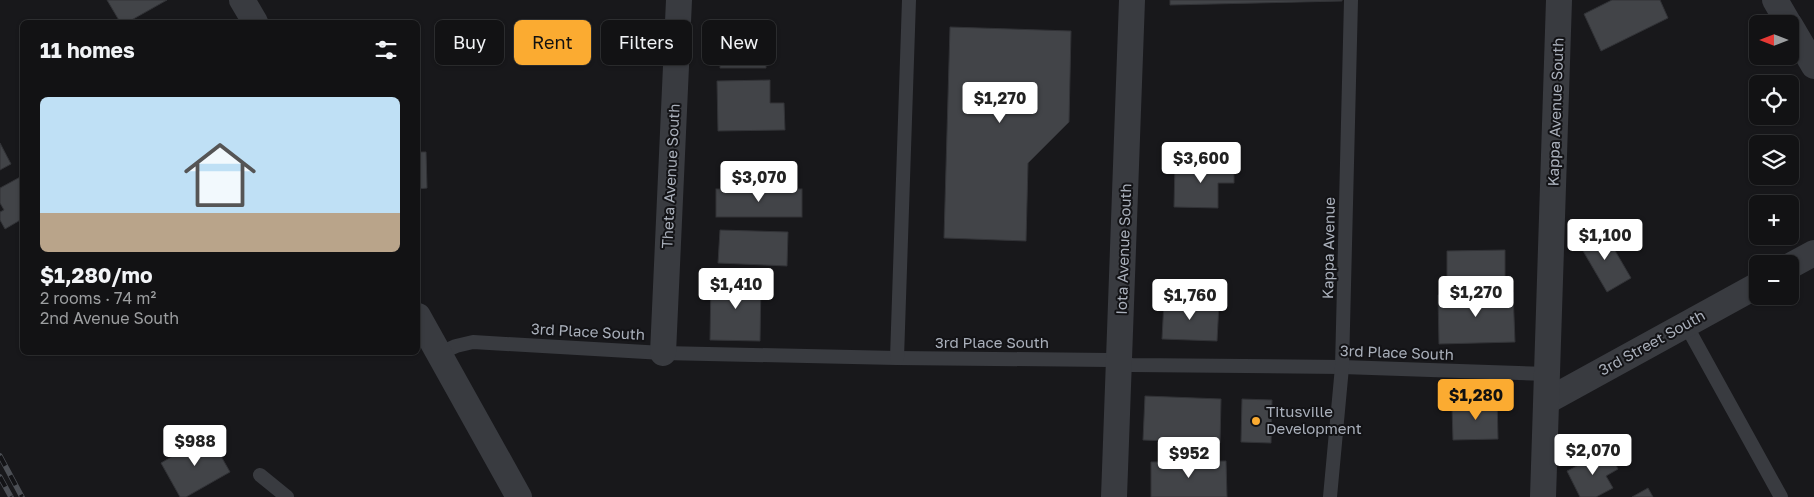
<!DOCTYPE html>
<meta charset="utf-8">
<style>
body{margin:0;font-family:"Golos Text",sans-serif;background:#1f2022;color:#f1f3f6;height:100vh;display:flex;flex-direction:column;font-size:19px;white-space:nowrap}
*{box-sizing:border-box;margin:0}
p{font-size:16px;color:#9c9ea0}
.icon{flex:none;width:28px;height:28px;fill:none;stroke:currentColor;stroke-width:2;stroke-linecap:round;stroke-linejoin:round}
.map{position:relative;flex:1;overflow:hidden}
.details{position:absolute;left:20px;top:20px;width:400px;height:335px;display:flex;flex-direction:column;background:#121214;border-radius:8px;box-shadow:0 1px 4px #0004,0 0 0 1px #313234}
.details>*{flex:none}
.guide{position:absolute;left:435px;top:20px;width:475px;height:45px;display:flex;gap:10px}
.needle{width:32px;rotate:270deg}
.controls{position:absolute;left:1749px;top:15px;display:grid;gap:10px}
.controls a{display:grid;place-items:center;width:50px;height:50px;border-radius:8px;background:#121214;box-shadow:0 1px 4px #0004,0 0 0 1px #313234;font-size:25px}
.price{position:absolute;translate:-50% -42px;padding:0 11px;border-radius:5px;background:#fff;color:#222;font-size:16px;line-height:32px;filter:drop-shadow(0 1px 2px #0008)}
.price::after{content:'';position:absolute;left:50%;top:30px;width:15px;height:11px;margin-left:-8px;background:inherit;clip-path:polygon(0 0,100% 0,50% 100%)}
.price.on{background:#fbab31;color:#111}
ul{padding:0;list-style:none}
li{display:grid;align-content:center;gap:10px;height:265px;padding:0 20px}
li+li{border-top:1px solid #313234}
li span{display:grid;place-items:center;height:155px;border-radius:8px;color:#555}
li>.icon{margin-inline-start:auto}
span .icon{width:90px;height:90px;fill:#fffc;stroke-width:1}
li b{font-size:21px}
h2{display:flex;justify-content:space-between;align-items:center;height:60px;padding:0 20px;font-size:21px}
.tag{padding:0 18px;border-radius:8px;background:#121214;box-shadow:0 1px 4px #0004,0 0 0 1px #313234;font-size:18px;line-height:45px}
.tag.on{background:#fbab31;color:#111}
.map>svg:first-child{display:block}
</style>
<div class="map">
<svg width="1814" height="497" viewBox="0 0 1814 497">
<rect width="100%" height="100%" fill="#18181b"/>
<g fill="#424448" stroke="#323337">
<polygon points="107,0 167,0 128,22 120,22"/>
<polygon points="1170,0 1342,0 1342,1 1170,5"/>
<polygon points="1612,0 1660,0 1668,18 1601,51 1584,14"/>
<polygon points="950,27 1071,31 1069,122 1028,163 1026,241 944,238"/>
<polygon points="766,30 766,68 720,68 720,31"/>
<polygon points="770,80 770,103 784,103 785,130 718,131 717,81"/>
<polygon points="0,143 11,164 0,170"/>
<polygon points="418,152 426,152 427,188 418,189"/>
<polygon points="1175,163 1234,163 1234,183 1218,183 1218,208 1174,207"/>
<polygon points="22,176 22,219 5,229 0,220 0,212 4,210 0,203 0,188"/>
<rect x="716" y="189" width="86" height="28"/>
<polygon points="720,230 788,232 787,266 718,263"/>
<polygon points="1603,230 1631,278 1607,292 1579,244"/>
<polygon points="1505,250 1505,283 1447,283 1447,251"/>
<polygon points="711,280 761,280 760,341 710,340"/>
<polygon points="1513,292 1515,342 1439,344 1438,295"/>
<polygon points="1164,301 1219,303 1217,341 1162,339"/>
<polygon points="1145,396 1221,399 1220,443 1143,440"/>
<polygon points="1497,396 1498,439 1453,440 1452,407 1480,406 1479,397"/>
<polygon points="1242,399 1272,400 1271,443 1241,442"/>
<polygon points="209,435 230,472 186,497 180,497 161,463"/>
<polygon points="1608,450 1618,469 1606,476 1613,488 1596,497 1580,497 1567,471"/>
<polygon points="1226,461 1227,497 1151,497 1151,462"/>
<polygon points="1648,488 1653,497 1632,497"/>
</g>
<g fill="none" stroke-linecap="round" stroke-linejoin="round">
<g stroke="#393b40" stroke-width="14">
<polyline points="1686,325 1781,497"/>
<polyline points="438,354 456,346 473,342 663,353 897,358 1109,360 1132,365 1342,367 1548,374"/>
<polyline points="897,358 909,0"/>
<polyline points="260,475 287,497"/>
<polyline points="1330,497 1342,367 1351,0"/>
</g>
<g stroke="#393b40" stroke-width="26">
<polyline points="242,0 255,22"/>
<polyline points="1775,0 1789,24"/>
<polyline points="1790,25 1814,66"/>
<polyline points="1790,266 1814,253"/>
<polyline points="418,316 519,497"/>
<polyline points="663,353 679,0"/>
<polyline points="1547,401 1758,285"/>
<polyline points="1114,497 1132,0"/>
<polyline points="1543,497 1559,0"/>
</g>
<g stroke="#4c4f55" stroke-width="5.5">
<g id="rail">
<polyline points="0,456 22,497"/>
<polyline points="0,477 11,497"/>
</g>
</g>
<use href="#rail" stroke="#131316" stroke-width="4" stroke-dasharray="11" stroke-linecap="butt"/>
</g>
<circle fill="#fbab31" stroke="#131316" stroke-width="2" cx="1256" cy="421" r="5"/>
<g text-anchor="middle" stroke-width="4" stroke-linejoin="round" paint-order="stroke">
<g font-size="15" fill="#aab0bb" stroke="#131316">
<text transform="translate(1556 112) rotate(-88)" y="5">Kappa Avenue South</text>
<text transform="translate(671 176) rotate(-87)" y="5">Theta Avenue South</text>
<text transform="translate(1329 248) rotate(-89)" y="5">Kappa Avenue</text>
<text transform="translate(1124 249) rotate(-88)" y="5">Iota Avenue South</text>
<text transform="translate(588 332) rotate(3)" y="5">3rd Place South</text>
<text x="992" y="348">3rd Place South</text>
<text transform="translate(1652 343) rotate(-29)" y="5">3rd Street South</text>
<text transform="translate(1397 353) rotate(2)" y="5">3rd Place South</text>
</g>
<g font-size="15" fill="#aab0bb" stroke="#131316" text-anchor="start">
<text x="1266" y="417">Titusville<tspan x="1266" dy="17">Development</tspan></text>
</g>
</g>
</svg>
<div class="controls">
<a><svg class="needle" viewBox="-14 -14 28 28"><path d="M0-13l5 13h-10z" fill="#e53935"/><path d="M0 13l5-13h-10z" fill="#9c9ea0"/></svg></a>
<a><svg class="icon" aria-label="locate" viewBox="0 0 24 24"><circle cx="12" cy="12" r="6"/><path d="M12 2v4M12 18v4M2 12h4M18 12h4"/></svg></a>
<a><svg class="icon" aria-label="layers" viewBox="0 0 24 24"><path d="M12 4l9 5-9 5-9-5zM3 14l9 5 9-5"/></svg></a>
<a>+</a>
<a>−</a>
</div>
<b class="price" style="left:1000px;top:124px">$1,270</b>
<b class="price" style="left:1201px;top:184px">$3,600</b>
<b class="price" style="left:759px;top:203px">$3,070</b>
<b class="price" style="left:1605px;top:261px">$1,100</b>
<b class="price" style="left:736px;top:310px">$1,410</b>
<b class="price" style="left:1476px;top:318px">$1,270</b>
<b class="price" style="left:1190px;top:321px">$1,760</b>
<b class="price on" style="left:1476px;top:421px">$1,280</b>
<b class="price" style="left:195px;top:467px">$988</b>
<b class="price" style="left:1593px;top:476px">$2,070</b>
<b class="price" style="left:1189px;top:479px">$952</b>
<div class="guide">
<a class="tag">Buy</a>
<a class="tag on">Rent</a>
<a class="tag">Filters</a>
<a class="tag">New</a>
</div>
<section class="details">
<h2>11 homes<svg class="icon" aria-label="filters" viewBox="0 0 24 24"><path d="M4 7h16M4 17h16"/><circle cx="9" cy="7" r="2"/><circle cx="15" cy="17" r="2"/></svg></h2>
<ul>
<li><span style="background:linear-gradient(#bfe0f5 75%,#b9a48a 0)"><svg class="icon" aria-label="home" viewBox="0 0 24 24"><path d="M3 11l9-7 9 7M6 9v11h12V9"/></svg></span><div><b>$1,280/mo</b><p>2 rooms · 74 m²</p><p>2nd Avenue South</p></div></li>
</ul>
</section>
</div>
